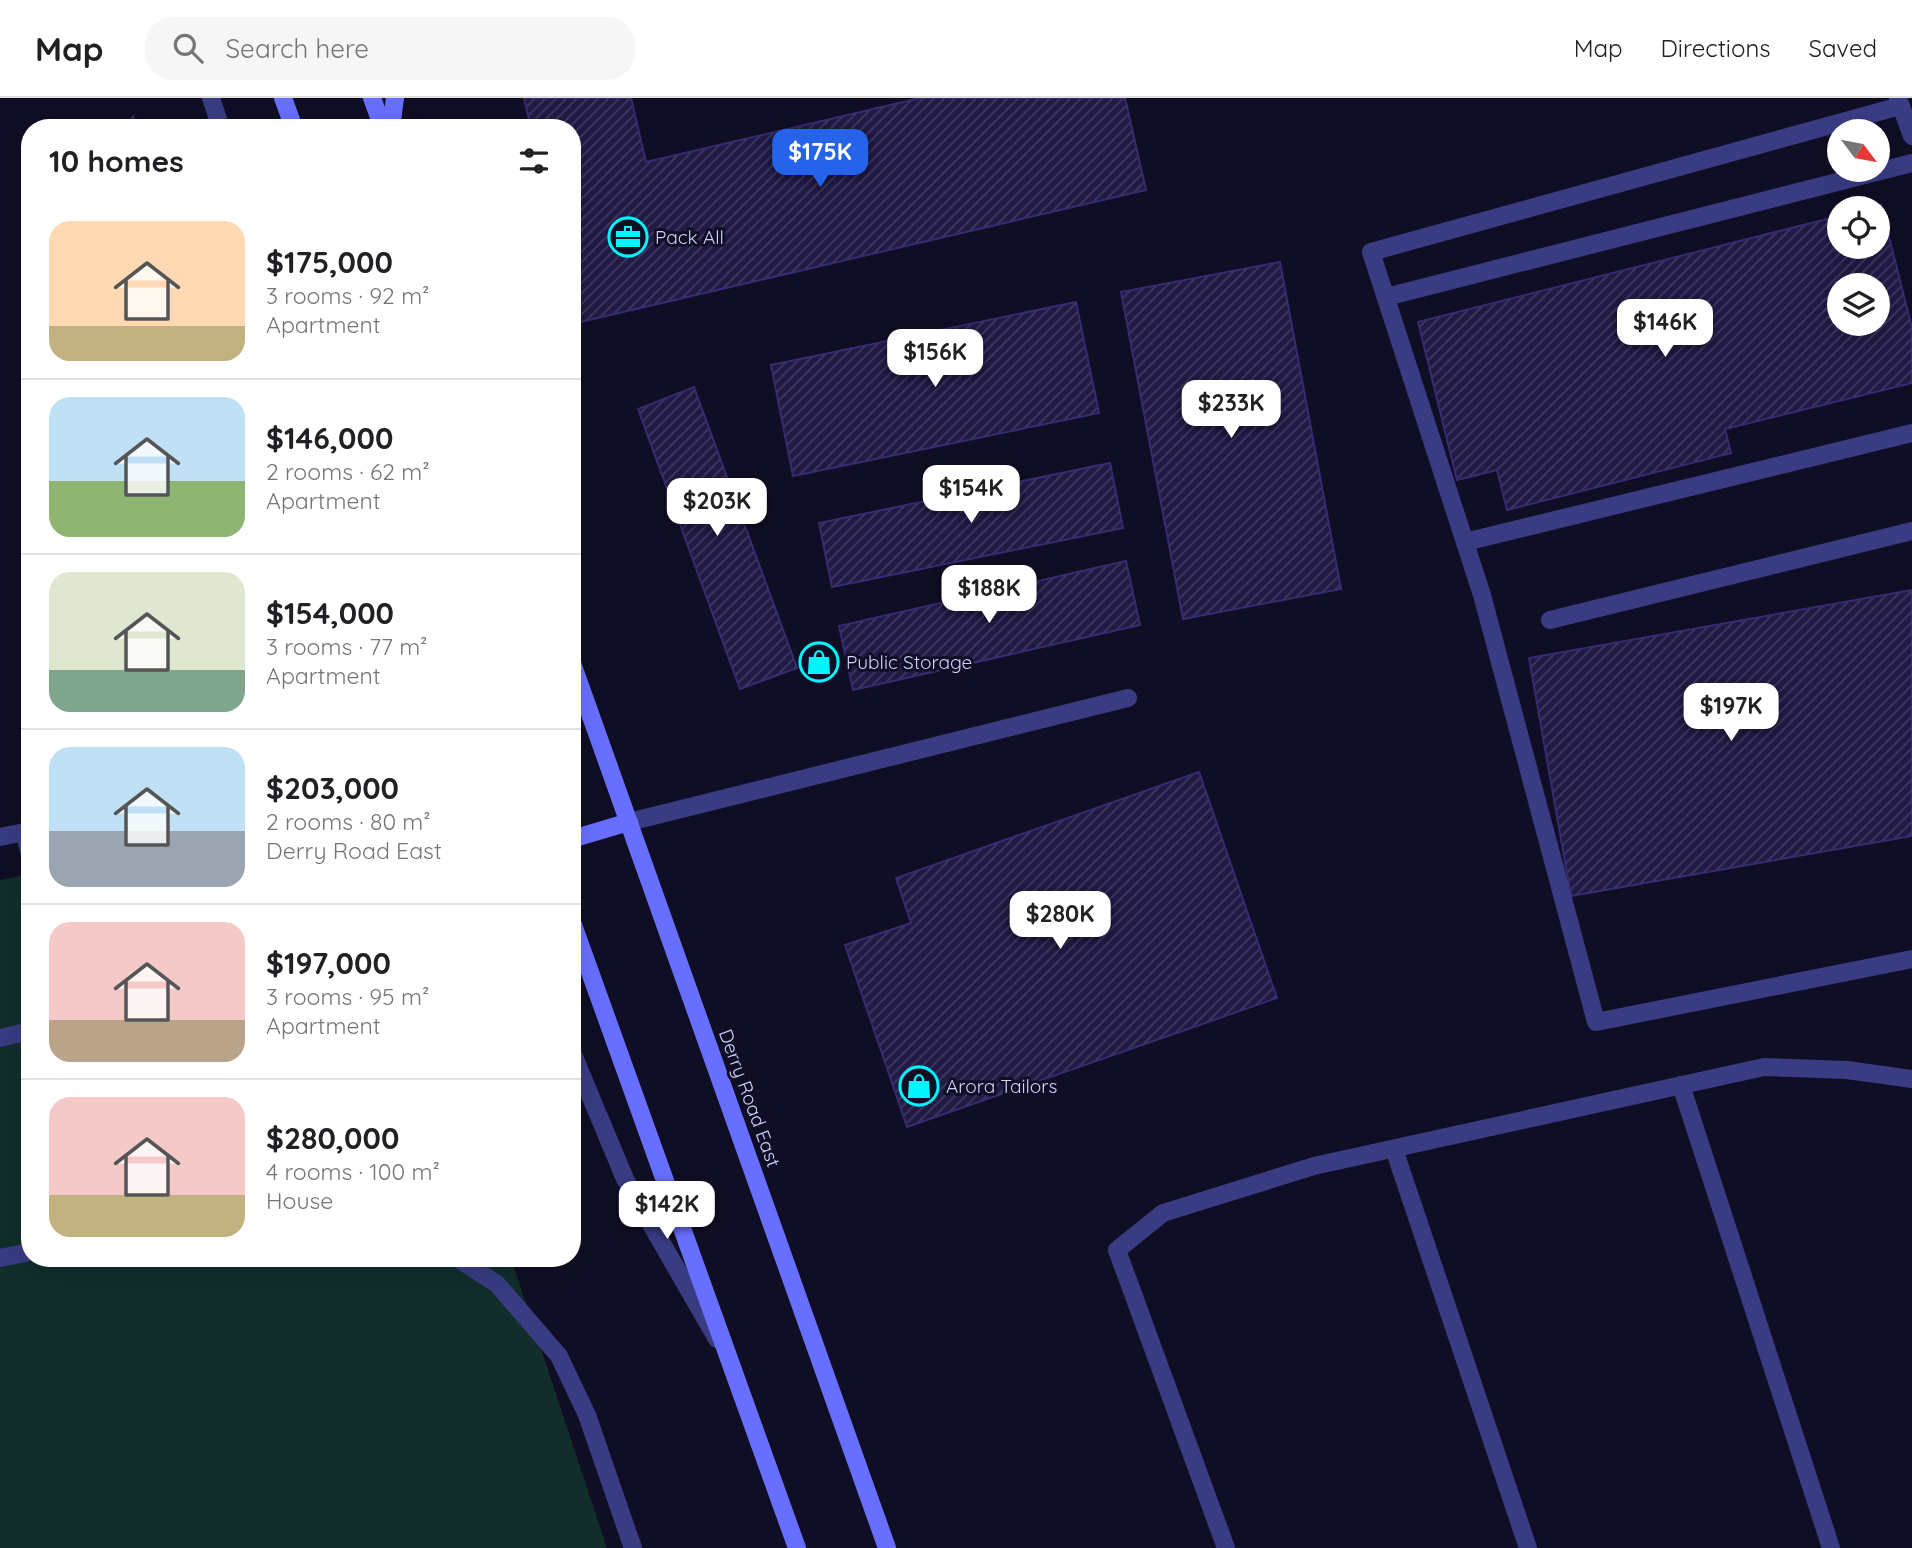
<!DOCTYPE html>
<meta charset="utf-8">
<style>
body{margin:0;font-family:Quicksand,sans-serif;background:#f6f6f6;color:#202124;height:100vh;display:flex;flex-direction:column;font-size:26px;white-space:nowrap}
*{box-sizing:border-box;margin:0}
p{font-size:23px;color:#757577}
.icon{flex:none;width:38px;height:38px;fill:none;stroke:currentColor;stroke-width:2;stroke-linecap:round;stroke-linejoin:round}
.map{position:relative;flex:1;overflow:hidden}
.drawer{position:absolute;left:21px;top:21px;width:560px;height:1148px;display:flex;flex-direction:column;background:#fff;border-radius:28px;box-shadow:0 7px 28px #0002}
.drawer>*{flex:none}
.needle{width:46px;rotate:122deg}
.fabs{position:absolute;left:1827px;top:21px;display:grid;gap:14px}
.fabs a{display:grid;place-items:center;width:63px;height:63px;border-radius:50%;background:#fff;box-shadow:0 7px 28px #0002;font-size:35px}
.price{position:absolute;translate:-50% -60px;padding:0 16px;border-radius:14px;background:#fff;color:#222;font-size:23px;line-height:46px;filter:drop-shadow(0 2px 4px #0008)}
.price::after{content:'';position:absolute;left:50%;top:42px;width:21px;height:16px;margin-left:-10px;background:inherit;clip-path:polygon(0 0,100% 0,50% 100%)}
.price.active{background:#2563eb;color:#fff}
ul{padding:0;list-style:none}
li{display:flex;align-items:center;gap:21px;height:175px;padding:0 28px}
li+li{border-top:2px solid #e0e0e0}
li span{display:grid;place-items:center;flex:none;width:196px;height:140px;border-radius:21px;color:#555}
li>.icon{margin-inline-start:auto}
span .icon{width:84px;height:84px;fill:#fffc;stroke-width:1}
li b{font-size:30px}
h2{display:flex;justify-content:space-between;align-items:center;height:84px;padding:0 28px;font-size:30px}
header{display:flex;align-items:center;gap:42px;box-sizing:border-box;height:98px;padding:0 35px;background:#fff;border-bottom:2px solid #e0e0e0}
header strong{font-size:33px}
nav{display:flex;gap:38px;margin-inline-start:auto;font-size:24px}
.search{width:490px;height:63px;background:#f6f6f6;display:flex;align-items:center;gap:18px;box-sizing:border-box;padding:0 24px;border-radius:28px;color:#757577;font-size:26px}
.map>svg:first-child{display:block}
</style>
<header>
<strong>Map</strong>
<div class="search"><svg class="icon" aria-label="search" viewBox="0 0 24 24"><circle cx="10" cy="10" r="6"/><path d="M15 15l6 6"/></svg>Search here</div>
<nav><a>Map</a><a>Directions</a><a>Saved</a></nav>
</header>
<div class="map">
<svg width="1912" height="1450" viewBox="0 0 1912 1450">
<defs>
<pattern id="building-hatch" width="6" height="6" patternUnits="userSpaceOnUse" patternTransform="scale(1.75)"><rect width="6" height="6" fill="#201a45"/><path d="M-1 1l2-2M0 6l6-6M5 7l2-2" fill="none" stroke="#403a61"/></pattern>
</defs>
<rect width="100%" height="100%" fill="#100e24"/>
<polygon fill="#112e2b" points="30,776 30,1160 511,1160 607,1450 0,1450 0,782"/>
<g fill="url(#building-hatch)" stroke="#352c71" stroke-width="2" fill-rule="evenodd">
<polygon points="524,0 631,0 646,64 920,0 1125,0 1146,92 576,225 572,209 572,30 531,30"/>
<polygon points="133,19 135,30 126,30"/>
<path d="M1881 107 1912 230V285L1725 331 1731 355 1507 412 1497 372 1457 382 1418 224 1839 118V149H1878V110H1869ZM1839 187H1878V226H1839Z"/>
<polygon points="1280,164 1341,491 1183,521 1121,194"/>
<polygon points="1076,204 1099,315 793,378 771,267"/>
<polygon points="694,289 797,570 740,591 638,311"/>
<polygon points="1110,365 1123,430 832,489 819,425"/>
<polygon points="1126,463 1140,527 853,592 839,528"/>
<polygon points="1912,492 1912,738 1571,798 1529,560"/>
<polygon points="1199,674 1277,900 907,1029 845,847 911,825 896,780"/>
</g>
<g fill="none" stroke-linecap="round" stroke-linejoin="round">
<g stroke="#393c83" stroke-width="18">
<polyline points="1898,0 1912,38"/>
<polyline points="1900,8 1371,154 1482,497 1596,924 1912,861"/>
<polyline points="1386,199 1912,65"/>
<polyline points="1465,444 1912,335"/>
<polyline points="1550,522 1912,433"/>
<polyline points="629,724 1128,600"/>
<polyline points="24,734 30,757"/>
<polyline points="0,940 30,933"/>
<polyline points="1681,987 1831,1450"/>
<polyline points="1394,1051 1528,1450"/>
<polyline points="0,1160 30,1154"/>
<polyline points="457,1160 497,1186 559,1258 587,1317 633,1450"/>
<polyline points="1226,1450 1117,1152 1163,1115 1314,1068 1764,969 1847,972 1912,981"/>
</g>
<g stroke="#393c83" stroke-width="18">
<polyline points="211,0 221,30"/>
<polyline points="0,739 30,733"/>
<polyline points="572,954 625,1081 717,1241"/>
</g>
<g stroke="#686fff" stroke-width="18">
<polyline points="283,0 294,30"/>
<polyline points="372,0 383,30"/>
<polyline points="391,30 395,0"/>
<polyline points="572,565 887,1450"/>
<polyline points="572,741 629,724"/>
<polyline points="572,824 797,1450"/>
</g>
</g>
<defs>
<g id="office-ring" transform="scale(2.0125)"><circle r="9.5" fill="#100e24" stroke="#00f5fc" stroke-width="1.5"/><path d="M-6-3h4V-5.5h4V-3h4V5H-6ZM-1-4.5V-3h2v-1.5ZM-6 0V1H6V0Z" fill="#00f5fc"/></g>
<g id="shop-ring" transform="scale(2.0125)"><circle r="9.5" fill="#100e24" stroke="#00f5fc" stroke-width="1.5"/><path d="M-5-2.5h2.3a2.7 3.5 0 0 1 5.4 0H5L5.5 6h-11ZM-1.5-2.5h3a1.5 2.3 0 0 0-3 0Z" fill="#00f5fc"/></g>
</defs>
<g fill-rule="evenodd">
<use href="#office-ring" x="628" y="139"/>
<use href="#shop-ring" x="819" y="564"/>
<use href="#shop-ring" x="919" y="988"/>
</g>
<g text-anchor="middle" stroke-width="6" stroke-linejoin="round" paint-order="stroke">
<g font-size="19" fill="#d3d1ff" stroke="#100e24" text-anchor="start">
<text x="655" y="146">Pack All</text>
<text x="846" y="571">Public Storage</text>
<text x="946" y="995">Arora Tailors</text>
</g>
<g font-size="19" fill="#d3d1ff" stroke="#100e24">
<text transform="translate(750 1000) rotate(70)" y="7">Derry Road East</text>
</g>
</g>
</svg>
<div class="fabs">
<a><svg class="needle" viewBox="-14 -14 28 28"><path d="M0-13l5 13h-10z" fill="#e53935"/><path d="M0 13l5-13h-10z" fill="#757577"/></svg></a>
<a><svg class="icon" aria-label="locate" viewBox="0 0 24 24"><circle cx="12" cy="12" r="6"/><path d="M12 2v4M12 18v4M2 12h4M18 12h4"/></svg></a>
<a><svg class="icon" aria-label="layers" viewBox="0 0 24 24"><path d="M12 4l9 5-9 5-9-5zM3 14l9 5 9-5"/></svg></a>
</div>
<b class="price active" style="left:820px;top:91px">$175K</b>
<b class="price" style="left:1665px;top:261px">$146K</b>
<b class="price" style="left:935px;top:291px">$156K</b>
<b class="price" style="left:1231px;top:342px">$233K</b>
<b class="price" style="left:971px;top:427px">$154K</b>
<b class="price" style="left:717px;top:440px">$203K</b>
<b class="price" style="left:989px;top:527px">$188K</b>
<b class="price" style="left:1731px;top:645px">$197K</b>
<b class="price" style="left:1060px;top:853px">$280K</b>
<b class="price" style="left:667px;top:1143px">$142K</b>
<section class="drawer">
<h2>10 homes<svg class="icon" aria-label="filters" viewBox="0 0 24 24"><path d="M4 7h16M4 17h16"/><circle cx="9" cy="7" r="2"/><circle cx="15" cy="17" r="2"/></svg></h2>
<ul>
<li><span style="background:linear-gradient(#ffd9b3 75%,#c2b280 0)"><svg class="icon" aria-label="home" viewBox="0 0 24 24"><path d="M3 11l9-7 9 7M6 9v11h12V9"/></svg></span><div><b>$175,000</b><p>3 rooms · 92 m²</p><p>Apartment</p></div></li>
<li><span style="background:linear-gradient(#bfe0f5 60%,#8fb573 0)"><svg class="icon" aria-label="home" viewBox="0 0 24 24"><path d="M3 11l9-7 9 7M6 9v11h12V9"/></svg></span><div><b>$146,000</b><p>2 rooms · 62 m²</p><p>Apartment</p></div></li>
<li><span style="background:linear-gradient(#dfe7d0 70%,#7fa58c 0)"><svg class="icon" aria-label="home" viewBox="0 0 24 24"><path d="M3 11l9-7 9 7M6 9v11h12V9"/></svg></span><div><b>$154,000</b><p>3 rooms · 77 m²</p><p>Apartment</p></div></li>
<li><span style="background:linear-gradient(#bfe0f5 60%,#9aa5b1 0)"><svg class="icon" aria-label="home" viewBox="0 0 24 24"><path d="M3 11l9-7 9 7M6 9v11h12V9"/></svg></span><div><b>$203,000</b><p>2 rooms · 80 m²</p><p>Derry Road East</p></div></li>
<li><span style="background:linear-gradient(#f6c9c9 70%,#b9a48a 0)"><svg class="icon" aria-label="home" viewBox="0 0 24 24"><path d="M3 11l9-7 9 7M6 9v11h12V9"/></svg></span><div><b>$197,000</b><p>3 rooms · 95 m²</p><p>Apartment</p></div></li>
<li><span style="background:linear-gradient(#f6c9c9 70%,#c2b280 0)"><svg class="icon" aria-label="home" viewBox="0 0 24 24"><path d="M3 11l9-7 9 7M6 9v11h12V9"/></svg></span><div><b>$280,000</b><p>4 rooms · 100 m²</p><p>House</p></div></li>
</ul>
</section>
</div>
